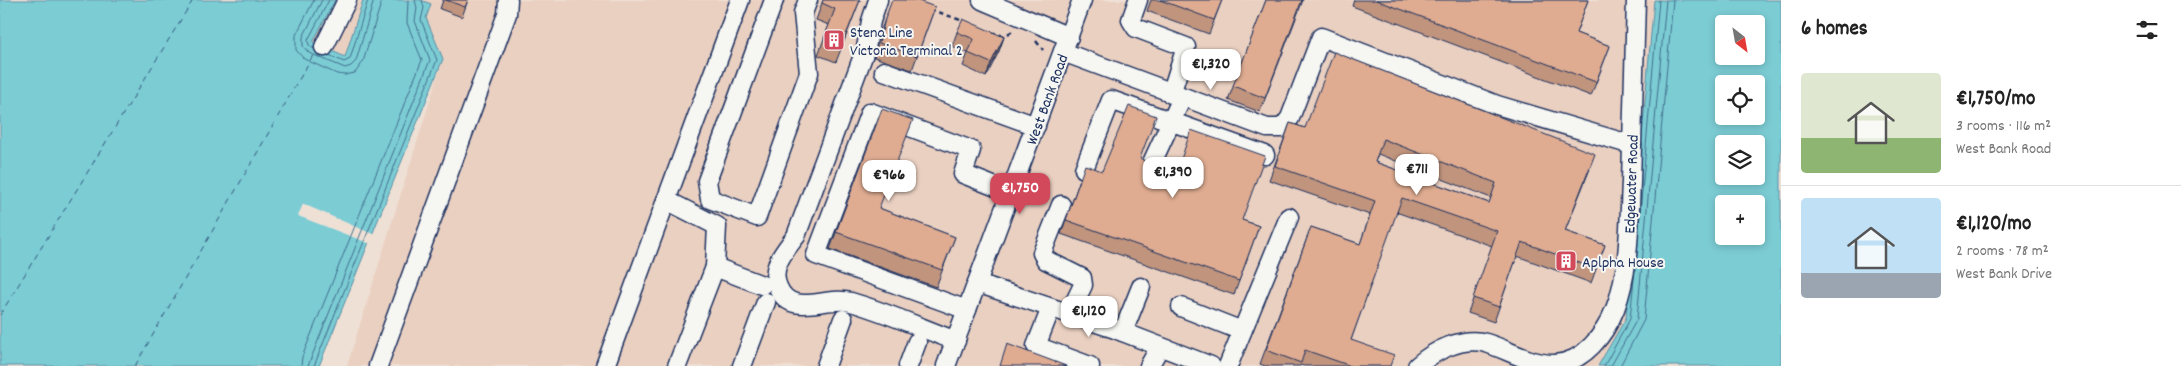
<!DOCTYPE html>
<meta charset="utf-8">
<style>
body{margin:0;font-family:Dekko,sans-serif;background:#f6f6f6;color:#222;height:100vh;display:flex;flex-direction:column;font-size:19px;white-space:nowrap}
*{box-sizing:border-box;margin:0}
p{font-size:16px;color:#767676}
.icon{flex:none;width:28px;height:28px;fill:none;stroke:currentColor;stroke-width:2;stroke-linecap:round;stroke-linejoin:round}
.map{position:relative;flex:1;overflow:hidden}
.drawer{display:flex;flex-direction:column;background:#fff;width:400px}
.drawer>*{flex:none}
.needle{width:32px;rotate:149deg}
.controls{position:absolute;left:1715px;top:15px;display:grid;gap:10px}
.controls a{display:grid;place-items:center;width:50px;height:50px;border-radius:5px;background:#fff;box-shadow:0 2px 8px #0003;font-size:25px}
.price{position:absolute;translate:-50% -42px;padding:0 11px;border-radius:10px;background:#fff;color:#222;font-size:16px;line-height:32px;filter:drop-shadow(0 1px 2px #0008)}
.price::after{content:'';position:absolute;left:50%;top:30px;width:15px;height:11px;margin-left:-8px;background:inherit;clip-path:polygon(0 0,100% 0,50% 100%)}
.price.active{background:#d1495b;color:#fff}
ul{padding:0;list-style:none}
li{display:flex;align-items:center;gap:15px;height:125px;padding:0 20px}
li+li{border-top:1px solid #e0e0e0}
li span{display:grid;place-items:center;flex:none;width:140px;height:100px;border-radius:5px;color:#555}
li>.icon{margin-inline-start:auto}
span .icon{width:60px;height:60px;fill:#fffc;stroke-width:1}
li b{font-size:21px}
h2{display:flex;justify-content:space-between;align-items:center;height:60px;padding:0 20px;font-size:21px}
main{display:flex;flex:1;min-height:0}
.map>svg:first-child{display:block}
</style>
<main>
<div class="map">
<svg width="1781" height="366" viewBox="0 0 1781 366">
<rect width="100%" height="100%" fill="#efe0d5"/>
<filter id="ink" filterUnits="userSpaceOnUse"><feTurbulence type="fractalNoise" baseFrequency=".02" numOctaves="2"/><feDisplacementMap in="SourceGraphic" scale="10" xChannelSelector="R" yChannelSelector="G"/><feConvolveMatrix kernelMatrix="1 2 1 2 8 2 1 2 1" color-interpolation-filters="sRGB"/></filter>
<g filter="url(#ink)">
<g fill="#ead0c1">
<polygon points="335,0 363,0 345,57 313,42"/>
<polygon points="399,0 1654,0 1626,318 1598,366 347,366 443,59"/>
</g>
<g fill="#7bccd4" stroke="#558da5" fill-rule="evenodd">
<polygon points="0,0 335,0 313,42 345,57 363,0 421,0 431,4 426,18 443,59 319,366 0,366"/>
<path d="M1654 0H1781V366H1598L1626 318ZM1724 24H1756V56H1724ZM1724 84H1756V116H1724ZM1724 144H1756V176H1724ZM1724 204H1756V236H1724Z"/>
</g>
<polygon fill="#efe0d5" points="303,204 375,235 371,244 298,216"/>
<g fill="none" stroke-linecap="round" stroke-linejoin="round">
<g stroke="#416e8d" stroke-width="1">
<polyline points="314,0 296,35 296,50 304,59 337,74 345,75 355,73 363,62 382,0"/>
<polyline points="322,0 303,37 303,46 309,53 345,68 351,66 356,61 374,0"/>
<polyline points="314,49 309,45 308,40 329,0"/>
<polyline points="329,55 344,62 350,59 368,0"/>
<polyline points="1639,225 1659,0"/>
<polyline points="301,366 302,357 422,60 407,23 408,0"/>
<polyline points="308,366 430,60 415,21 417,8 415,0"/>
<polyline points="314,366 437,60 421,20 424,8 422,0"/>
<polyline points="1604,366 1630,319 1635,269"/>
<polyline points="1611,366 1637,319 1666,0"/>
<polyline points="1620,366 1644,320 1673,0"/>
</g>
<g stroke="#33567c" stroke-width="1" stroke-dasharray="6 5" stroke-linecap="butt">
<polyline points="0,315 193,0"/>
<polyline points="135,366 316,50"/>
</g>
<g stroke="#1b2f5e" stroke-width="21">
<g id="minor">
<polyline points="774,0 707,181 710,199 757,217 809,73 803,13 808,0"/>
<path d="M878 0 871 21 866 48 796 236C785 251 769 267 778 287 791 319 827 295 851 302 886 312 921 328 956 341"/>
<polyline points="982,0 1069,37"/>
<polyline points="1138,0 1131,20 1136,28 1186,47 1171,94"/>
<polyline points="324,47 347,0"/>
<polyline points="1063,52 1267,128 1282,128 1290,118 1321,37 1497,105 1632,145"/>
<polyline points="884,71 1036,126"/>
<polyline points="1084,169 1111,100 1265,155"/>
<polyline points="1149,169 1182,98"/>
<polyline points="666,200 717,226 715,267 677,366"/>
<polyline points="1061,205 1042,253 1046,260 1082,278 1083,285 1069,314"/>
<polyline points="715,267 762,285"/>
<polyline points="977,283 1115,329 1211,366"/>
<polyline points="1181,307 1242,331"/>
<polyline points="1051,308 1036,346 1090,366"/>
<polyline points="967,310 816,255 870,112 971,150 963,174 1011,193"/>
<polyline points="1123,332 1141,287"/>
<polyline points="378,366 507,14 508,0"/>
<polyline points="605,366 740,0"/>
<polyline points="742,366 766,302"/>
<polyline points="826,366 843,319"/>
<polyline points="908,366 917,342"/>
<polyline points="946,366 1082,0"/>
<polyline points="1149,366 1160,347"/>
<polyline points="1228,366 1289,217"/>
<path d="M1417 366C1434 351 1462 336 1486 343 1509 350 1529 364 1554 364 1584 363 1605 334 1615 309 1630 271 1629 222 1631 182 1633 121 1634 61 1636 0"/>
</g>
</g>
<g stroke="#1b2f5e" stroke-width="2.5" stroke-dasharray="5 4" stroke-linecap="butt">
<polyline points="930,9 963,21"/>
<polyline points="991,32 1004,36 1013,31"/>
<polyline points="1036,41 1043,50"/>
</g>
<use href="#minor" stroke="#f6f6f2" stroke-width="18"/>
</g>
<g fill="#c0947d" stroke="#1b2f5e" fill-rule="evenodd">
<polygon points="443,0 468,0 462,17 440,9"/>
<polygon points="823,0 860,0 836,62 818,55 829,25 816,20"/>
<polygon points="1151,0 1222,0 1209,34 1147,11"/>
<polygon points="1266,0 1303,0 1260,112 1228,100"/>
<polygon points="1354,0 1588,0 1576,33 1610,46 1591,96 1352,6"/>
<polygon points="935,7 912,70 874,57 880,33 885,19"/>
<polygon points="957,32 1004,37 999,51 986,77 963,66 968,53 952,46"/>
<polygon points="882,109 879,208 955,237 936,287 830,249"/>
<path d="M1290 123 1305 128 1590 169 1565 231 1605 245 1591 283 1517 256 1494 322 1468 313 1492 246 1396 212 1351 340 1390 366H1304L1300 365V366H1265L1260 364 1311 227 1360 244 1370 215 1269 180ZM1378 154 1491 198 1489 203 1375 162Z"/>
<polygon points="1150,165 1242,220 1259,226 1234,295 1061,234 1080,179 1102,171"/>
</g>
<polygon fill="#9c7866" stroke="#1b2f5e" points="1004,37 999,51 986,77 991,63"/>
<g fill="#dfac91" stroke="#1b2f5e" fill-rule="evenodd">
<polygon points="446,0 468,0 465,7"/>
<polygon points="823,0 860,0 842,45 824,38 835,9 822,3"/>
<polygon points="892,0 916,0 935,7 917,56 879,43 885,19"/>
<polygon points="1160,0 1222,0 1214,20"/>
<polygon points="1266,0 1302,0 1265,98 1233,86"/>
<polygon points="1376,0 1588,0 1576,33 1610,46 1596,82"/>
<polygon points="963,19 1004,37 991,63 968,53 974,39 957,32"/>
<path d="M1334 52 1595 154 1565 231 1605 245 1596 269 1522 242 1499 307 1473 298 1497 231 1402 198 1351 340 1394 355 1390 366H1351L1305 350 1301 363 1266 350 1311 227 1360 244 1375 201 1275 166 1290 123 1305 128ZM1383 139 1496 183 1489 203 1375 162Z"/>
<polygon points="1129,106 1156,116 1140,158 1150,165 1159,164 1177,171 1191,130 1265,156 1242,220 1259,226 1239,281 1066,220 1085,165 1102,171"/>
<polygon points="882,109 913,120 879,208 955,237 942,270 836,232"/>
<polygon points="1007,344 1066,366 1000,366"/>
</g>
</g>
<defs>
<g id="building-square" transform="scale(1.125)"><rect x="-9" y="-9" width="18" height="18" rx="4" fill="#d1495b" stroke="#f6f6f2"/><path d="M-4-6H4V6H1V3H-1V6H-4ZM-2.5-4.3h1.7v1.8h-1.7ZM.8-4.3h1.7v1.8H.8ZM-2.5-1h1.7V.8h-1.7ZM.8-1h1.7V.8H.8Z" fill="#fff"/></g>
</defs>
<g fill-rule="evenodd">
<use href="#building-square" x="834" y="40"/>
<use href="#building-square" x="1566" y="261"/>
</g>
<g text-anchor="middle" stroke-width="4" stroke-linejoin="round" paint-order="stroke">
<g font-size="16" fill="#1b2f5e" stroke="#f6f6f2" text-anchor="start">
<text x="850" y="37">Stena Line<tspan x="850" dy="18">Victoria Terminal 2</tspan></text>
<text x="1582" y="267">Aplpha House</text>
</g>
<g font-size="16" fill="#1b2f5e" stroke="#f6f6f2">
<text transform="translate(1046 99) rotate(-70)" y="6">West Bank Road</text>
<text transform="translate(1630 184) rotate(-88)" y="6">Edgewater Road</text>
</g>
</g>
</svg>
<div class="controls">
<a><svg class="needle" viewBox="-14 -14 28 28"><path d="M0-13l5 13h-10z" fill="#e53935"/><path d="M0 13l5-13h-10z" fill="#767676"/></svg></a>
<a><svg class="icon" aria-label="locate" viewBox="0 0 24 24"><circle cx="12" cy="12" r="6"/><path d="M12 2v4M12 18v4M2 12h4M18 12h4"/></svg></a>
<a><svg class="icon" aria-label="layers" viewBox="0 0 24 24"><path d="M12 4l9 5-9 5-9-5zM3 14l9 5 9-5"/></svg></a>
<a>+</a>
</div>
<b class="price" style="left:1211px;top:91px">€1,320</b>
<b class="price" style="left:1417px;top:196px">€711</b>
<b class="price" style="left:1173px;top:199px">€1,390</b>
<b class="price" style="left:889px;top:202px">€966</b>
<b class="price active" style="left:1020px;top:215px">€1,750</b>
<b class="price" style="left:1089px;top:338px">€1,120</b>
</div>
<section class="drawer">
<h2>6 homes<svg class="icon" aria-label="filters" viewBox="0 0 24 24"><path d="M4 7h16M4 17h16"/><circle cx="9" cy="7" r="2"/><circle cx="15" cy="17" r="2"/></svg></h2>
<ul>
<li><span style="background:linear-gradient(#dfe7d0 65%,#8fb573 0)"><svg class="icon" aria-label="home" viewBox="0 0 24 24"><path d="M3 11l9-7 9 7M6 9v11h12V9"/></svg></span><div><b>€1,750/mo</b><p>3 rooms · 116 m²</p><p>West Bank Road</p></div></li>
<li><span style="background:linear-gradient(#bfe0f5 75%,#9aa5b1 0)"><svg class="icon" aria-label="home" viewBox="0 0 24 24"><path d="M3 11l9-7 9 7M6 9v11h12V9"/></svg></span><div><b>€1,120/mo</b><p>2 rooms · 78 m²</p><p>West Bank Drive</p></div></li>
</ul>
</section>
</main>
